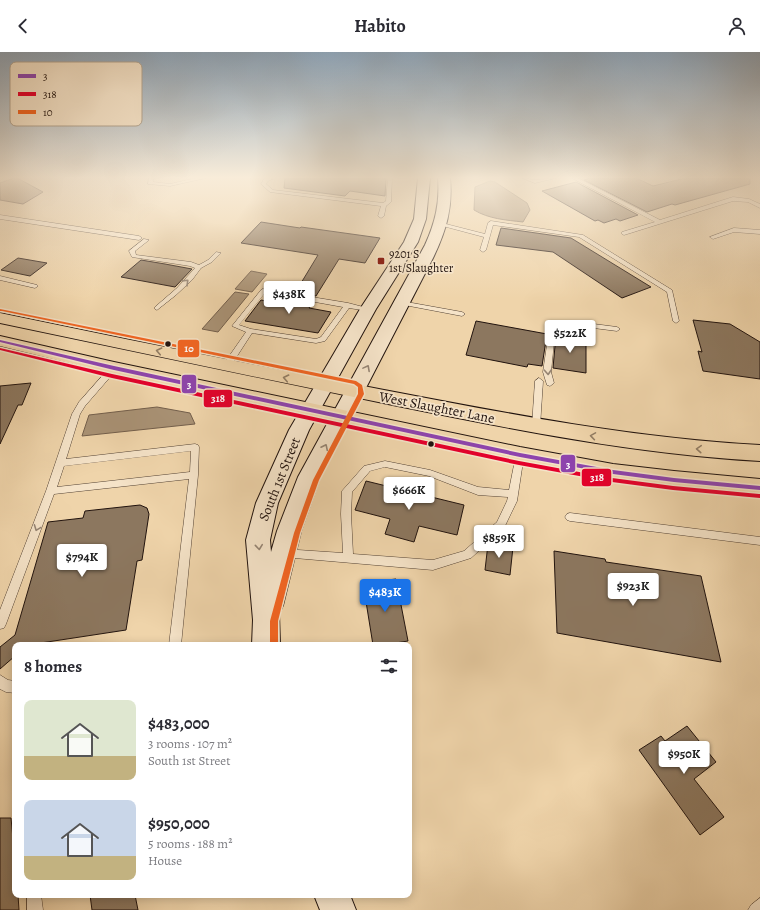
<!DOCTYPE html>
<meta charset="utf-8">
<style>
body{margin:0;font-family:Alegreya,serif;background:#f7f7f7;color:#2b2b33;height:100vh;display:flex;flex-direction:column;font-size:15px;white-space:nowrap}
*{box-sizing:border-box;margin:0}
p{font-size:13px;color:#7c7c81}
.icon{flex:none;width:22px;height:22px;fill:none;stroke:currentColor;stroke-width:2;stroke-linecap:round;stroke-linejoin:round}
.map{position:relative;flex:1;overflow:hidden}
.side{position:absolute;left:12px;top:590px;width:400px;height:256px;display:flex;flex-direction:column;background:#fff;border-radius:8px;box-shadow:0 2px 10px #0003}
.side>*{flex:none}
.price{position:absolute;translate:-50% -34px;padding:0 9px;border-radius:4px;background:#fff;color:#222;font-size:13px;line-height:26px;filter:drop-shadow(0 1px 2px #0008)}
.price::after{content:'';position:absolute;left:50%;top:24px;width:12px;height:9px;margin-left:-6px;background:inherit;clip-path:polygon(0 0,100% 0,50% 100%)}
.price.selected{background:#1a73e8;color:#fff}
ul{padding:0;list-style:none}
li{display:flex;align-items:center;gap:12px;height:100px;padding:0 12px}
li span{display:grid;place-items:center;flex:none;width:112px;height:80px;border-radius:8px;color:#555}
li>.icon{margin-inline-start:auto}
span .icon{width:48px;height:48px;fill:#fffc;stroke-width:1}
li b{font-size:17px}
h2{display:flex;justify-content:space-between;align-items:center;height:48px;padding:0 12px;font-size:17px}
header{display:flex;justify-content:space-between;align-items:center;height:52px;padding:0 12px;background:#fff;font-size:18px;font-weight:700}
.map>svg:first-child{display:block}
</style>
<header><svg class="icon" aria-label="back" viewBox="0 0 24 24"><path d="M15 5l-7 7 7 7"/></svg>Habito<svg class="icon" aria-label="person" viewBox="0 0 24 24"><circle cx="12" cy="8" r="4"/><path d="M4 21q1-7 8-7t8 7"/></svg></header>
<div class="map">
<svg width="760" height="858" viewBox="0 0 760 858">
<rect width="100%" height="100%" fill="#efd4aa"/>
<filter id="stains"><feTurbulence type="fractalNoise" baseFrequency=".005" numOctaves="4"/><feColorMatrix values="0 0 0 0 .2 0 0 0 0 .09 0 0 0 0 .02 0 0 0 .5 -.17"/></filter>
<radialGradient id="worn" r=".72"><stop offset=".6" stop-color="#630" stop-opacity="0"/><stop offset="1" stop-color="#630" stop-opacity=".3"/></radialGradient>
<g fill="#a99275" stroke="#735f4c">
<path d="M490 129 495 130 527 151 530 158 523 170C506 168 489 167 474 158L475 135Z"/>
<polygon points="251,219 267,222 252,240 235,237"/>
<polygon points="235,240 249,242 218,280 202,277"/>
<polygon points="157,355 190,361 195,372 82,384 89,363"/>
</g>
<g fill="#8c775f" stroke="#21130e">
<polygon points="14,126 19,127 43,140 23,152 0,148 0,131"/>
<polygon points="285,126 386,126 385,144 350,139 345,144 284,136"/>
<polygon points="590,126 636,126 653,134 686,126 750,126 750,132 675,153 672,152 647,160 584,128"/>
<polygon points="576,130 638,163 620,169 616,167 604,171 598,168 595,169 542,139"/>
<polygon points="261,170 300,176 301,175 380,186 365,211 339,207 316,244 295,241 318,203 241,191"/>
<polygon points="501,176 571,186 651,235 622,246 553,200 496,193"/>
<polygon points="18,206 47,211 30,224 1,218"/>
<polygon points="141,208 165,212 192,217 175,235 121,225"/>
<polygon points="287,246 312,251 309,256 331,260 318,281 245,269 261,248 283,252"/>
<polygon points="693,268 730,272 760,290 760,327 703,319 698,299 702,300"/>
<polygon points="476,269 547,282 542,314 528,312 527,315 466,303"/>
<polygon points="556,283 586,287 586,321 553,316"/>
<polygon points="31,331 22,353 18,353 0,392 0,334"/>
<polygon points="366,429 464,453 457,483 419,474 414,490 385,482 390,467 355,458"/>
<polygon points="140,453 147,456 149,462 142,508 137,509 126,578 34,592 33,593 15,593 15,604 0,617 0,595 15,583 48,470 83,466 85,459"/>
<polygon points="490,491 513,495 510,523 485,518 488,492"/>
<polygon points="554,499 605,507 606,510 701,524 721,610 557,581"/>
<polygon points="396,527 408,589 383,593 373,593 363,531"/>
<polygon points="687,674 716,710 694,727 724,765 700,783 639,698 661,684 665,689"/>
<polygon points="0,766 11,766 15,808 15,843 18,843 19,858 0,858"/>
<polygon points="90,843 135,843 138,858 92,858"/>
</g>
<g fill="none" stroke-linecap="round" stroke-linejoin="round">
<g stroke="#544335" stroke-width="1">
<g id="lane">
<polygon points="149,126 153,126 153,130 170,132 196,126 206,126 170,134 148,132"/>
<polygon points="267,126 275,126 268,129 266,132 273,138 383,151 386,149 388,126 392,126 391,150 386,154 384,164 381,166 378,164 381,154 270,140 261,132 264,127"/>
<polygon points="522,126 535,128 556,126 535,131"/>
<polygon points="572,126 578,126 660,168 733,145 749,147 760,152 760,156 748,150 733,149 624,183 622,182 622,180 655,170"/>
<polygon points="0,163 139,184 142,186 139,188 0,167"/>
<polygon points="491,169 583,183 672,238 679,269 676,271 673,269 667,240 579,185 493,173 486,198 483,200 480,198 484,185 439,173 442,171 485,182 488,171"/>
<polygon points="734,176 760,178 760,182 734,180 713,187 710,185"/>
<polygon points="144,187 149,188 135,199 136,203 191,210 199,213 208,208 216,200 221,201 212,210 201,216 192,228 176,243 157,258 155,257 155,255 177,236 195,216 190,214 132,205 129,199"/>
<polygon points="0,224 37,233 38,234 35,236 0,228"/>
<path d="M263 237 348 251 371 257 368 259 349 256 325 289 316 291 252 281 230 315H224L223 313 246 280 232 274 261 238ZM265 241 343 255 321 285 316 287 251 277 239 273Z"/>
<polygon points="401,249 462,260 465,262 462,264 399,252 399,250"/>
<polygon points="578,270 617,275 620,277 617,279 578,274 561,275 555,280 551,320 554,331 550,334 547,333 543,320 549,279 557,272"/>
<path d="M111 314H114L118 316 85 354 80 362 66 407 195 392 198 393 199 395 198 423 181 593H169L189 427 54 442 6 572 4 576 0 577V558L46 439 72 362 79 350ZM191 399 190 420 57 435 64 414Z"/>
<polygon points="539,326 543,329 540,374 536,377 532,374 535,329"/>
<path d="M520 400 524 403 517 449 504 476 471 506 433 518 283 505 279 504 278 501 279 498 283 497 343 501 341 462 342 439 364 414 385 409 430 418 478 435 509 438 516 403ZM385 415 429 424 478 443 508 445 507 449 497 470 464 499 433 508 353 502 351 462 352 440 370 419Z"/>
<polygon points="570,461 760,485 760,493 570,469 567,468 565,465 567,462"/>
<polygon points="0,623 8,628 15,629 15,641 6,640 0,637"/>
<polygon points="27,843 41,843 43,858 27,858"/>
<polygon points="760,846 760,858 748,858 751,853"/>
</g>
</g>
<g stroke="#21130e" stroke-width="2">
<g id="secondary">
<path d="M418 126H430L426 167 418 190 376 257 309 378 278 451 270 488 271 500 277 479 298 425 425 193C435 171 440 151 438 126H450C453 156 446 179 433 206L320 425 301 479 283 553 279 562 280 593H252L253 568 246 488 256 451 289 378 360 257 404 190 414 167Z"/>
<polygon points="314,843 350,843 356,858 320,858"/>
</g>
</g>
<g stroke="#21130e" stroke-width="2">
<g id="primary">
<path d="M0 261C128 288 256 313 384 338 509 362 633 386 760 393V409C634 402 511 377 388 352 258 326 129 298 0 271Z"/>
<polygon points="0,284 114,310 520,395 613,412 674,419 760,427 760,445 674,437 613,428 520,411 114,322 0,294"/>
</g>
</g>
<use href="#lane" fill="#f5e3c8" fill-rule="evenodd"/>
<use href="#secondary" fill="#f5e3c8" fill-rule="evenodd"/>
<use href="#primary" fill="#efd4aa" fill-rule="evenodd"/>
<g stroke="#f5e3c8" stroke-width="3">
<polygon id="bus-1" points="0,288 114,314 520,401 613,418 674,426 760,434 760,438 674,430 613,422 520,405 114,318 0,290"/>
</g>
<g stroke="#f5e3c8" stroke-width="3">
<polygon id="bus-2" points="0,296 112,322 519,409 612,426 673,434 759,442 760,442 760,446 673,438 612,430 519,413 112,326 0,298"/>
</g>
<g stroke="#f5e3c8" stroke-width="3">
<polygon id="bus-3" points="0,257 356,329 362,333 364,342 319,428 300,481 278,569 278,593 270,593 270,569 294,481 313,428 358,342 358,335 354,332 2,259 0,259"/>
</g>
<use href="#bus-1" fill="#8e44ad" fill-rule="evenodd"/>
<use href="#bus-2" fill="#e4002b" fill-rule="evenodd"/>
<use href="#bus-3" fill="#f26522" fill-rule="evenodd"/>
</g>
<defs><path id="oneway-chevron" d="M-2-3.5L2.5 0L-2 3.5" fill="none" stroke-width="1.6" stroke-linecap="round" stroke-linejoin="round"/></defs>
<g stroke="#968574">
<use href="#oneway-chevron" transform="translate(186 230) rotate(-44)"/>
<use href="#oneway-chevron" transform="translate(367 316) rotate(-62)"/>
<use href="#oneway-chevron" transform="translate(548 320) rotate(87)"/>
<use href="#oneway-chevron" transform="translate(325 395) rotate(-64)"/>
<use href="#oneway-chevron" transform="translate(37 476) rotate(111)"/>
<use href="#oneway-chevron" transform="translate(259 495) rotate(84)"/>
</g>
<g stroke="#927d64">
<use href="#oneway-chevron" transform="translate(159 299) rotate(-168)"/>
<use href="#oneway-chevron" transform="translate(286 326) rotate(-168)"/>
<use href="#oneway-chevron" transform="translate(593 384) rotate(-171)"/>
<use href="#oneway-chevron" transform="translate(699 397) rotate(-176)"/>
</g>
<linearGradient id="sky" x2="0" y2="1"><stop stop-color="#8fa6ba"/><stop offset="0.51" stop-color="#f8ecd9"/><stop offset="1" stop-color="#f8ecd9" stop-opacity="0"/></linearGradient>
<rect width="760" height="246" fill="url(#sky)"/>
<rect fill="#8f2418" stroke="#f5e3c8" stroke-width="1.5" x="377" y="205" width="8" height="8" rx="2"/>
<g fill="#21130e" stroke="#f5e3c8" stroke-width="1.5">
<circle cx="168" cy="292" r="3.5"/>
<circle cx="431" cy="392" r="3.5"/>
</g>
<g text-anchor="middle" stroke-width="3.5" stroke-linejoin="round" paint-order="stroke">
<g font-size="12" fill="#21130e" stroke="#f5e3c8" text-anchor="start">
<text x="389" y="206">9201 S<tspan x="389" dy="14">1st/Slaughter</tspan></text>
</g>
<g font-size="14" fill="#21130e" stroke="#f5e3c8">
<text transform="translate(437 355) rotate(11)" y="5">West Slaughter Lane</text>
<text transform="translate(279 427) rotate(-68)" y="5">South 1st Street</text>
</g>
</g>
<rect x="10" y="10" width="132" height="64" rx="6" fill="#f5e3c8" stroke="#b5a590" stroke-width="1"/>
<rect x="18" y="22" width="18" height="4" fill="#8e44ad"/>
<rect x="18" y="40" width="18" height="4" fill="#e4002b"/>
<rect x="18" y="58" width="18" height="4" fill="#f26522"/>
<g font-size="11" fill="#21130e">
<text x="43" y="28">3</text>
<text x="43" y="46">318</text>
<text x="43" y="64">10</text>
</g>
<g stroke="#f5e3c8" stroke-width="1.5">
<rect x="177" y="287" width="23" height="19" rx="4" fill="#f26522"/>
<rect x="181" y="322" width="16" height="20" rx="4" fill="#8e44ad"/>
<rect x="203" y="337" width="30" height="19" rx="4" fill="#e4002b"/>
<rect x="560" y="402" width="16" height="19" rx="4" fill="#8e44ad"/>
<rect x="581" y="416" width="31" height="19" rx="4" fill="#e4002b"/>
</g>
<g font-size="11" text-anchor="middle" font-weight="bold" fill="#fff">
<text x="189" y="300">10</text>
<text x="189" y="336">3</text>
<text x="218" y="350">318</text>
<text x="568" y="416">3</text>
<text x="597" y="429">318</text>
</g>
<rect width="100%" height="100%" filter="url(#stains)"/>
<rect width="100%" height="100%" fill="url(#worn)"/>
</svg>
<b class="price" style="left:289px;top:263px">$438K</b>
<b class="price" style="left:570px;top:302px">$522K</b>
<b class="price" style="left:409px;top:459px">$666K</b>
<b class="price" style="left:499px;top:507px">$859K</b>
<b class="price" style="left:82px;top:526px">$794K</b>
<b class="price" style="left:633px;top:555px">$923K</b>
<b class="price selected" style="left:385px;top:561px">$483K</b>
<b class="price" style="left:684px;top:723px">$950K</b>
<section class="side">
<h2>8 homes<svg class="icon" aria-label="filters" viewBox="0 0 24 24"><path d="M4 7h16M4 17h16"/><circle cx="9" cy="7" r="2"/><circle cx="15" cy="17" r="2"/></svg></h2>
<ul>
<li><span style="background:linear-gradient(#dfe7d0 70%,#c2b280 0)"><svg class="icon" aria-label="home" viewBox="0 0 24 24"><path d="M3 11l9-7 9 7M6 9v11h12V9"/></svg></span><div><b>$483,000</b><p>3 rooms · 107 m²</p><p>South 1st Street</p></div></li>
<li><span style="background:linear-gradient(#c9d6e8 70%,#c2b280 0)"><svg class="icon" aria-label="home" viewBox="0 0 24 24"><path d="M3 11l9-7 9 7M6 9v11h12V9"/></svg></span><div><b>$950,000</b><p>5 rooms · 188 m²</p><p>House</p></div></li>
</ul>
</section>
</div>
